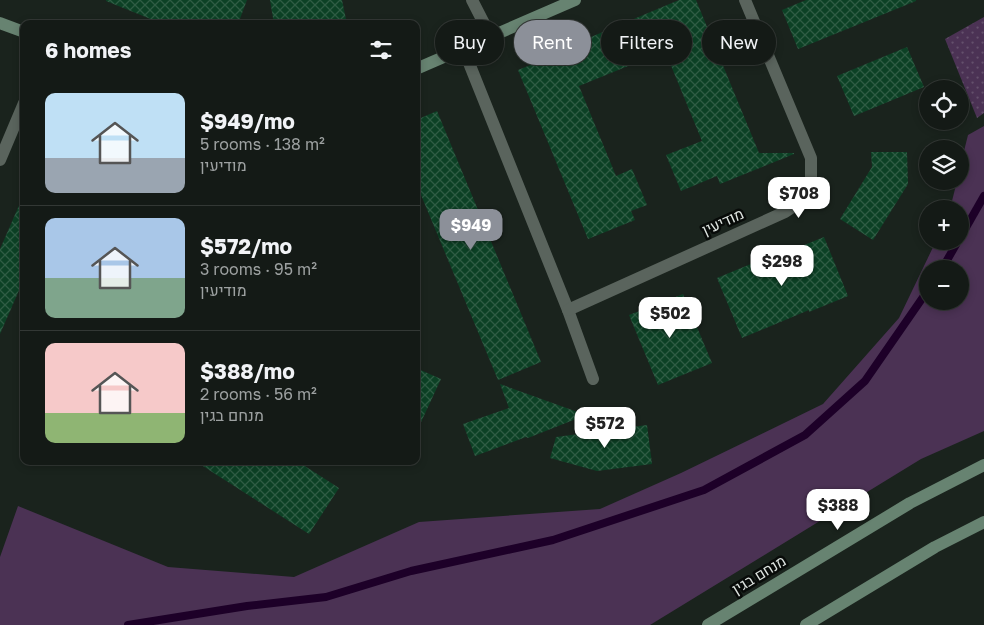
<!DOCTYPE html>
<meta charset="utf-8">
<style>
body{margin:0;font-family:"Golos Text",Heebo,sans-serif;background:#1d231f;color:#f1f3f6;height:100vh;display:flex;flex-direction:column;font-size:19px;white-space:nowrap}
*{box-sizing:border-box;margin:0}
p{font-size:16px;color:#9da1a1}
.icon{flex:none;width:28px;height:28px;fill:none;stroke:currentColor;stroke-width:2;stroke-linecap:round;stroke-linejoin:round}
.map{position:relative;flex:1;overflow:hidden}
.details{position:absolute;left:20px;top:20px;width:400px;height:445px;display:flex;flex-direction:column;background:#141a16;border-radius:10px;box-shadow:0 2px 8px #0003,0 0 0 1px #333835}
.details>*{flex:none}
.banner{position:absolute;left:435px;top:20px;width:474px;height:45px;display:flex;gap:10px}
.fabs{position:absolute;left:919px;top:80px;display:grid;gap:10px}
.fabs a{display:grid;place-items:center;width:50px;height:50px;border-radius:50%;background:#141a16;box-shadow:0 2px 8px #0003,0 0 0 1px #333835;font-size:25px}
.price{position:absolute;translate:-50% -42px;padding:0 11px;border-radius:10px;background:#fff;color:#222;font-size:16px;line-height:32px;filter:drop-shadow(0 1px 2px #0008)}
.price::after{content:'';position:absolute;left:50%;top:30px;width:15px;height:11px;margin-left:-8px;background:inherit;clip-path:polygon(0 0,100% 0,50% 100%)}
.price.on{background:#8c9099;color:#fff}
ul{padding:0;list-style:none}
li{display:flex;align-items:center;gap:15px;height:125px;padding:0 25px}
li+li{border-top:1px solid #333835}
li span{display:grid;place-items:center;flex:none;width:140px;height:100px;border-radius:10px;color:#555}
li>.icon{margin-inline-start:auto}
span .icon{width:60px;height:60px;fill:#fffc;stroke-width:1}
li b{font-size:21px}
h2{display:flex;justify-content:space-between;align-items:center;height:60px;padding:0 25px;font-size:21px}
.chip{padding:0 18px;border-radius:22px;background:#141a16;box-shadow:0 2px 8px #0003,0 0 0 1px #333835;font-size:18px;line-height:45px}
.chip.on{background:#8c9099;color:#fff}
.map>svg:first-child{display:block}
</style>
<div class="map">
<svg width="984" height="625" viewBox="0 0 984 625">
<defs>
<pattern id="park-dots" width="8" height="8" patternUnits="userSpaceOnUse" patternTransform="scale(1.25)"><rect width="8" height="8" fill="#4b3254"/><path d="M2 2h.1M6 6h.1" fill="none" stroke="#64506c" stroke-width="1.8" stroke-linecap="round"/></pattern>
<pattern id="building-cross-hatch" width="8" height="8" patternUnits="userSpaceOnUse" patternTransform="scale(1.25)"><rect width="8" height="8" fill="#0c4125"/><path d="M0 0l8 8M0 8l8-8" fill="none" stroke="#2f5c44"/></pattern>
</defs>
<rect width="100%" height="100%" fill="#1a231d"/>
<path fill="#4b3254" fill-rule="evenodd" d="M984 126V431L921 459 650 625H0V557L18 506 168 567 294 577 419 522 600 509 681 473 823 404 899 318 936 241H960V209H950L957 181H960V167L968 135ZM928 269H960V301H928Z"/>
<polygon fill="url(#park-dots)" points="984,17 984,113 977,118 945,39"/>
<g fill="none" stroke-linecap="round" stroke-linejoin="round">
<g stroke="#1d0028" stroke-width="8">
<polyline points="960,238 984,196"/>
<polyline points="942,269 958,241"/>
<polyline points="128,625 247,606 326,597 411,571 553,540 704,490 805,435 865,381 928,290"/>
</g>
</g>
<g fill="url(#building-cross-hatch)">
<polygon points="106,0 247,0 238,24 163,24 106,1"/>
<polygon points="270,0 342,0 347,24 274,24"/>
<polygon points="679,0 696,0 759,153 794,153 794,154 720,184 717,176 681,191 666,155 702,141 665,51 579,86 616,176 632,169 647,205 631,211 635,220 588,239 518,70 581,45 579,42"/>
<polygon points="806,0 916,0 916,1 798,49 782,10"/>
<polygon points="907,47 924,87 854,116 837,76"/>
<polygon points="437,111 541,362 498,380 416,183 416,120"/>
<polygon points="871,152 907,152 908,184 873,240 840,219 872,167"/>
<polygon points="24,194 24,279 0,334 0,249"/>
<polygon points="824,237 848,296 809,312 809,310 742,338 717,278 758,261 760,263"/>
<polygon points="683,294 712,363 658,385 629,315"/>
<polygon points="416,368 441,379 416,433"/>
<polygon points="500,384 586,415 528,438 526,437 475,456 463,424 509,408"/>
<polygon points="647,425 652,464 597,471 550,458 556,437"/>
<polygon points="195,461 297,461 339,488 309,534"/>
</g>
<g fill="none" stroke-linecap="round" stroke-linejoin="round">
<g stroke="#5a645d" stroke-width="12">
<polyline points="472,0 491,37"/>
<polyline points="463,48 568,310 593,379"/>
<polyline points="0,160 24,103"/>
<polyline points="568,310 785,212 803,200 811,180 811,158 745,0"/>
</g>
<g stroke="#678371" stroke-width="12">
<polyline points="0,23 24,32"/>
<polyline points="416,69 575,0"/>
<polyline points="708,625 910,503 984,465"/>
<polyline points="806,625 935,547 984,522"/>
</g>
</g>
<g text-anchor="middle" stroke-width="5" stroke-linejoin="round" paint-order="stroke">
<g font-size="15" fill="#dee4e0" stroke="#080b09">
<text transform="translate(723 222) rotate(-24)" y="5">מודיעין</text>
<text transform="translate(759 575) rotate(-31)" y="5">מנחם בגין</text>
</g>
</g>
</svg>
<div class="fabs">
<a><svg class="icon" aria-label="locate" viewBox="0 0 24 24"><circle cx="12" cy="12" r="6"/><path d="M12 2v4M12 18v4M2 12h4M18 12h4"/></svg></a>
<a><svg class="icon" aria-label="layers" viewBox="0 0 24 24"><path d="M12 4l9 5-9 5-9-5zM3 14l9 5 9-5"/></svg></a>
<a>+</a>
<a>−</a>
</div>
<b class="price" style="left:799px;top:219px">$708</b>
<b class="price on" style="left:471px;top:251px">$949</b>
<b class="price" style="left:782px;top:287px">$298</b>
<b class="price" style="left:670px;top:339px">$502</b>
<b class="price" style="left:605px;top:449px">$572</b>
<b class="price" style="left:838px;top:531px">$388</b>
<div class="banner">
<a class="chip">Buy</a>
<a class="chip on">Rent</a>
<a class="chip">Filters</a>
<a class="chip">New</a>
</div>
<section class="details">
<h2>6 homes<svg class="icon" aria-label="filters" viewBox="0 0 24 24"><path d="M4 7h16M4 17h16"/><circle cx="9" cy="7" r="2"/><circle cx="15" cy="17" r="2"/></svg></h2>
<ul>
<li><span style="background:linear-gradient(#bfe0f5 65%,#9aa5b1 0)"><svg class="icon" aria-label="home" viewBox="0 0 24 24"><path d="M3 11l9-7 9 7M6 9v11h12V9"/></svg></span><div><b>$949/mo</b><p>5 rooms · 138 m²</p><p>מודיעין</p></div></li>
<li><span style="background:linear-gradient(#a9c7e8 60%,#7fa58c 0)"><svg class="icon" aria-label="home" viewBox="0 0 24 24"><path d="M3 11l9-7 9 7M6 9v11h12V9"/></svg></span><div><b>$572/mo</b><p>3 rooms · 95 m²</p><p>מודיעין</p></div></li>
<li><span style="background:linear-gradient(#f6c9c9 70%,#8fb573 0)"><svg class="icon" aria-label="home" viewBox="0 0 24 24"><path d="M3 11l9-7 9 7M6 9v11h12V9"/></svg></span><div><b>$388/mo</b><p>2 rooms · 56 m²</p><p>מנחם בגין</p></div></li>
</ul>
</section>
</div>
